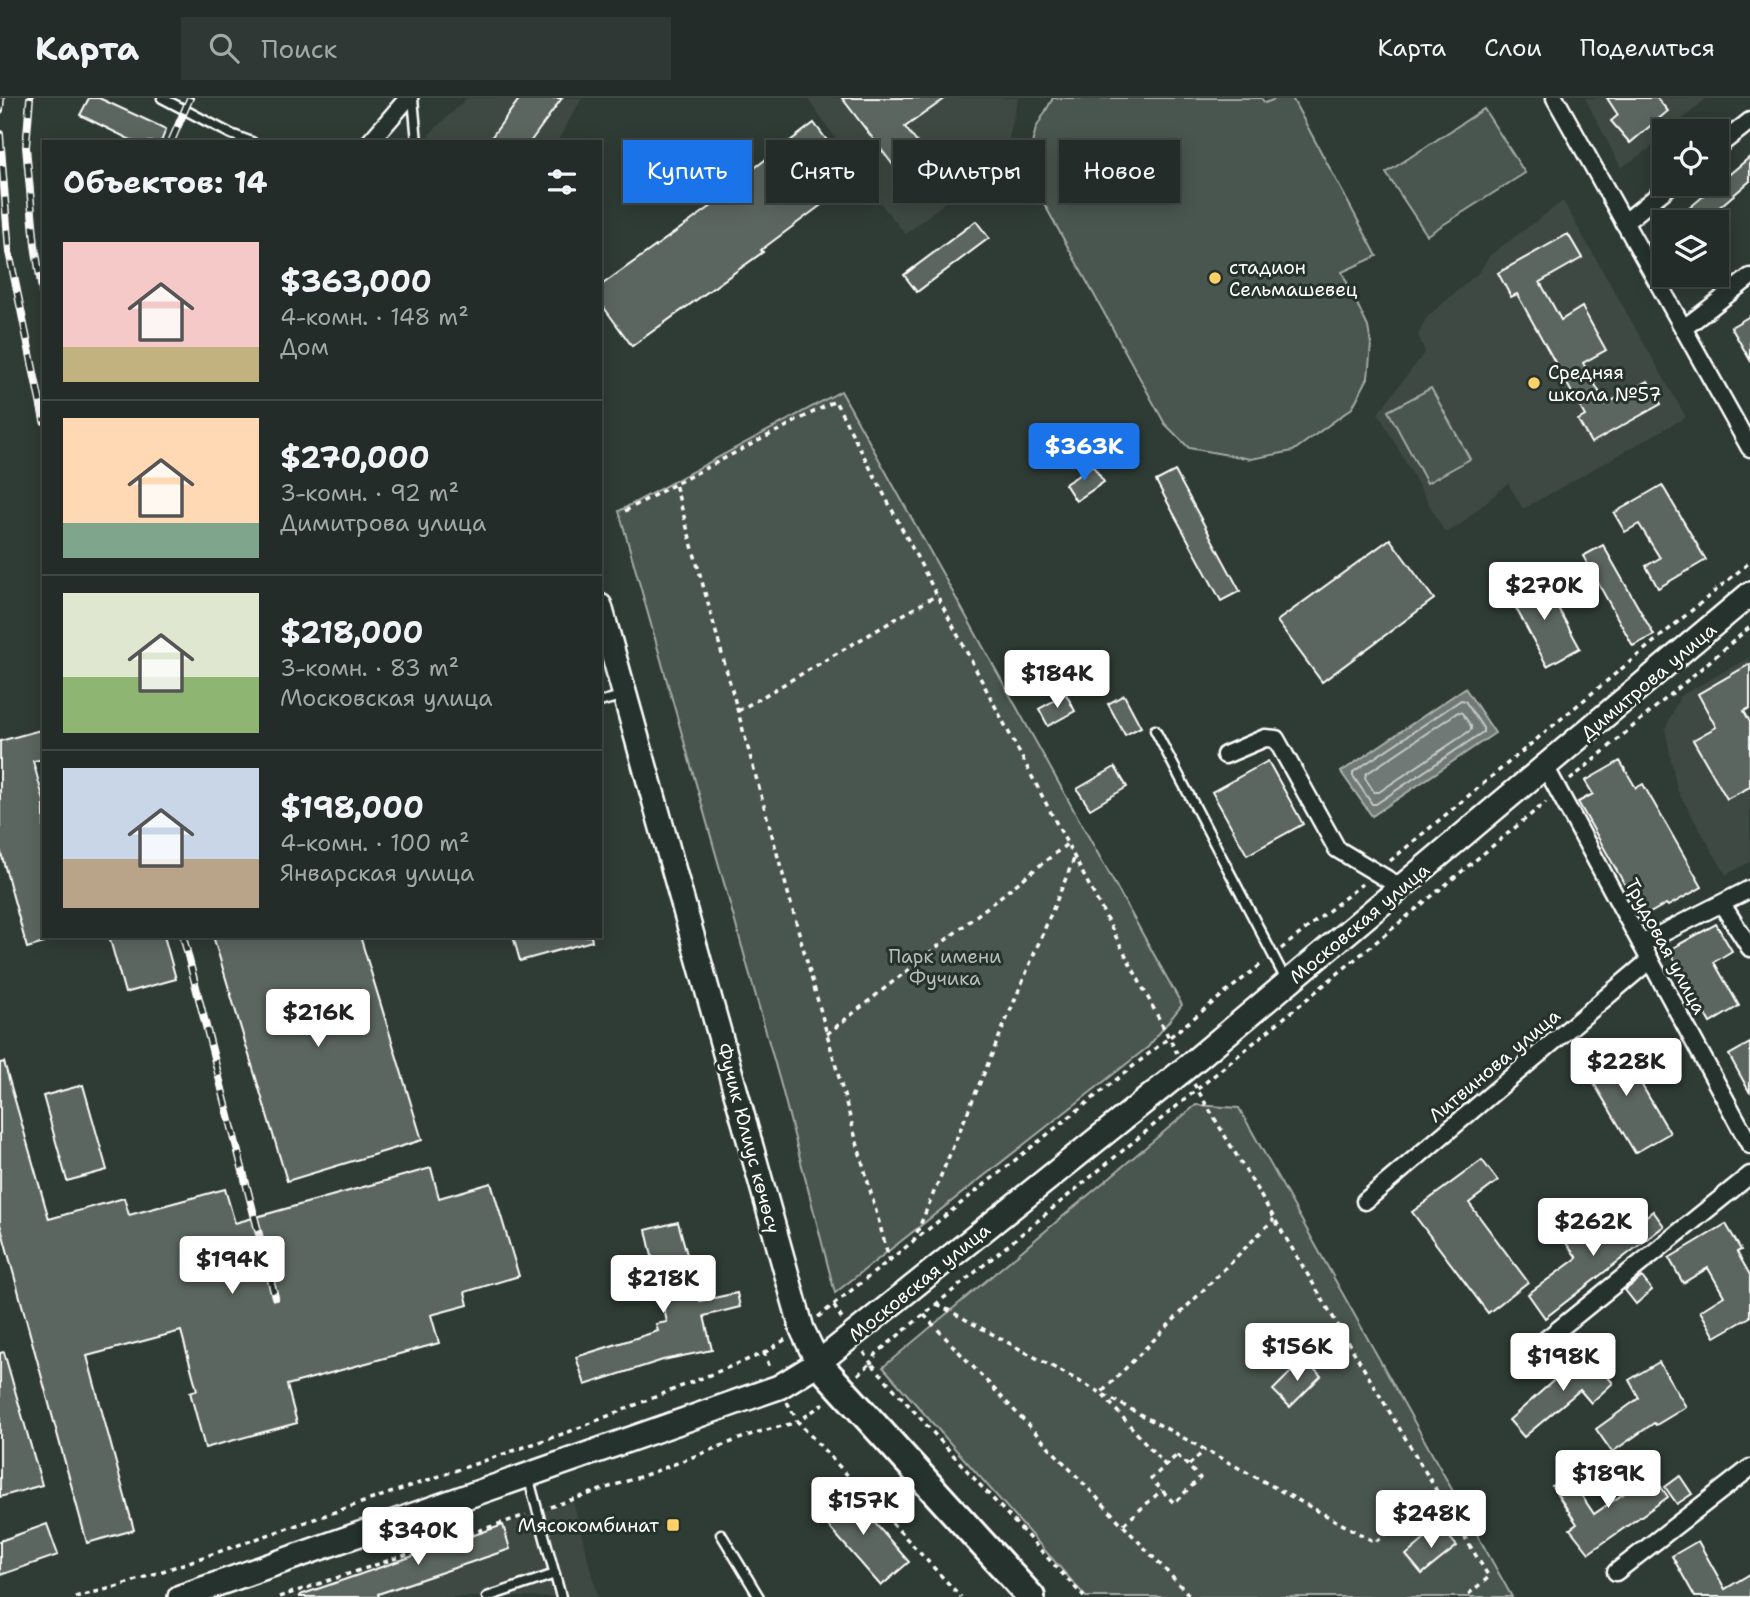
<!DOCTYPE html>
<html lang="ru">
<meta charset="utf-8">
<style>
body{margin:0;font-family:"Shantell Sans",sans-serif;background:#2f3834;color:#f1f3f6;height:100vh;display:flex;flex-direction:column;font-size:26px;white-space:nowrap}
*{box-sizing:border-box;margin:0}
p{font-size:23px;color:#a3a7a8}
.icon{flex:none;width:38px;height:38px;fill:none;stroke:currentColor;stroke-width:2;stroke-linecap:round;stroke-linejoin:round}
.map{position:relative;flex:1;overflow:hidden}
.details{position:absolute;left:42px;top:42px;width:560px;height:798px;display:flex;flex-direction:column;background:#232c28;border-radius:0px;box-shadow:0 4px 18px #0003,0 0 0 2px #404845}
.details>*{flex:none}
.guide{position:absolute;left:623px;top:42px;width:665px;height:63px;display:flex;gap:14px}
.fabs{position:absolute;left:1652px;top:21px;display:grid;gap:14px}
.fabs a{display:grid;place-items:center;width:77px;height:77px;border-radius:0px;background:#232c28;box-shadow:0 4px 18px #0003,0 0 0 2px #404845;font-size:35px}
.price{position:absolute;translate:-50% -60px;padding:0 16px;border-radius:7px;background:#fff;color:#222;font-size:23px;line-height:46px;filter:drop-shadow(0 2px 4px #0008)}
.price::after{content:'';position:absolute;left:50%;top:42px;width:21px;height:16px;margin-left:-10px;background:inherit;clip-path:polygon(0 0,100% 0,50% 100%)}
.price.active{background:#1a73e8;color:#fff}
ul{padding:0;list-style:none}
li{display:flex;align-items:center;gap:21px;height:175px;padding:0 21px}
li+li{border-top:2px solid #404845}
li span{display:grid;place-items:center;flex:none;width:196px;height:140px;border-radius:0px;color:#555}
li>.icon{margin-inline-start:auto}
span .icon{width:84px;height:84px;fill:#fffc;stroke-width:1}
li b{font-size:30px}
h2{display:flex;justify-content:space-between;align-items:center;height:84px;padding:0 21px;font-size:30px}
.chip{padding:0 24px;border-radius:0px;background:#232c28;box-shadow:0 4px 18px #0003,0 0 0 2px #404845;font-size:24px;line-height:63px}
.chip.active{background:#1a73e8;color:#fff}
header{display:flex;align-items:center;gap:42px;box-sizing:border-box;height:98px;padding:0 35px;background:#232c28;border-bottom:2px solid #404845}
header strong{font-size:33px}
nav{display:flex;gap:38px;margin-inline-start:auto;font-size:24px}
.search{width:490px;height:63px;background:#2f3834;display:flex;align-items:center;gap:18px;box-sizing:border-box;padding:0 24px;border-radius:0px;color:#a3a7a8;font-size:26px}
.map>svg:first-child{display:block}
</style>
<header>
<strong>Карта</strong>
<div class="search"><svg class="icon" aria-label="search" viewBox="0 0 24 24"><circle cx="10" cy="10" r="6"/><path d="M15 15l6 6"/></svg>Поиск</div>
<nav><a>Карта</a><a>Слои</a><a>Поделиться</a></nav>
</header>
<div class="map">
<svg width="1750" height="1499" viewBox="0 0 1750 1499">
<rect width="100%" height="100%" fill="#2f3b35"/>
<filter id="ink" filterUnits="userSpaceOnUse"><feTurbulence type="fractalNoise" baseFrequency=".0143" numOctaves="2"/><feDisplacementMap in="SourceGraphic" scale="14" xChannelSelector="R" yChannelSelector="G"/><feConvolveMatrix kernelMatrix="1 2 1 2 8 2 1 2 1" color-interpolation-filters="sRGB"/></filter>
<g filter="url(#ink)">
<g fill="#3c4842">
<polygon points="467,0 582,0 557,44 421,44"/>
<polygon points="807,0 1018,0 1006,54 906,136 887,114"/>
<polygon points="1585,0 1707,0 1669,33 1664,33 1664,38 1650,50 1621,70"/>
<polygon points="1563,103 1686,319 1523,411 1508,385 1459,428 1445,435 1378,315 1425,254 1418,237 1427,219 1479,174 1490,157"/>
<polygon points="1750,559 1750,764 1726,777 1677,692 1665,631 1680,598"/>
<polygon points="573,1403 598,1499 292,1499"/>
</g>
<g fill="#4a544f" stroke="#a4aaa7" stroke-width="2">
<polygon points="1053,0 1261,0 1265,5 1277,0 1292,0 1377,158 1342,174 1368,229 1371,246 1368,280 1352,310 1293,353 1251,361 1189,350 1165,326 1041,100 1028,62 1036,30"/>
<polygon points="1484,11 1525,75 1427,137 1386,75"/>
<polygon points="1431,290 1470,361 1427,385 1388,313"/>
<polygon points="841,293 1182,907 1148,949 835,1195 781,987 619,413"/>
<polygon points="1196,1007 1239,1010 1512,1499 1086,1499 883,1269"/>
</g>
<polygon fill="#707975" stroke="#a9afac" stroke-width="2" points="1465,590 1495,635 1372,718 1341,674"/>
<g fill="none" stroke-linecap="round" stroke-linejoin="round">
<g stroke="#c6c9c8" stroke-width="2">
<polygon points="1461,602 1465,603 1483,630 1483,634 1376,706 1372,706 1353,678 1353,674"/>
<polygon points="1458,614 1462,615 1471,628 1471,632 1379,694 1374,694 1365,680 1366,676"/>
</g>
</g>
<g fill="#5b6661" stroke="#fff" stroke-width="2">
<polygon points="89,0 99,0 166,31 161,44 135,44 80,17"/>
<polygon points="520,0 562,0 530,44 488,44"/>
<polygon points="842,0 946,0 905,29 942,77 916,97"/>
<polygon points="1607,0 1657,0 1668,13 1630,45 1611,23 1618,17"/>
<polygon points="814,25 856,81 761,152 763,154 632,248 600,204 600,188 727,97 724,93"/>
<circle cx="652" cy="61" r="16"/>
<polygon points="1750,59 1750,83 1702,124 1699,124 1688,111"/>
<polygon points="976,123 989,140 917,194 904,177"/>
<polygon points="1568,136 1582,160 1540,184 1561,222 1582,209 1606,252 1583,265 1606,306 1648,283 1661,306 1591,345 1578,322 1585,318 1517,196 1511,199 1498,175"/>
<polygon points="1750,218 1750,262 1731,229"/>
<polygon points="1093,368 1104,384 1076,403 1065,386"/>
<polygon points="1175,373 1240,493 1221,503 1156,383"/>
<polygon points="1662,387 1706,462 1658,490 1646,468 1660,460 1639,426 1625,434 1614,415"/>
<polygon points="1390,441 1434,501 1322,584 1277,523"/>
<polygon points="1603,447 1654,537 1633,548 1583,458"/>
<polygon points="1541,479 1580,550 1547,568 1509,497"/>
<polygon points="1750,566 1750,610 1744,613 1750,624 1750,689 1727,701 1693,642 1716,629 1698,596"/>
<polygon points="1066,596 1075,613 1048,628 1039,611"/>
<polygon points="1124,597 1141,629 1125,637 1108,606"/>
<polygon points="44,631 44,661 33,663 44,703 44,845 27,850 0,751 0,643"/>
<polygon points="1268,663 1303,726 1247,757 1212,694"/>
<polygon points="1620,663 1636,690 1643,686 1702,789 1668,808 1666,806 1643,819 1578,704 1593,696 1585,683"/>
<polygon points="1115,669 1127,689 1090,711 1077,691"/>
<polygon points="1716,826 1732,853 1714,864 1739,908 1710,925 1669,852"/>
<polygon points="109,838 164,838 176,881 125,895"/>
<polygon points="213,838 360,838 422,1042 287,1083"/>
<polygon points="513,838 591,838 592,843 520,863"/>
<polygon points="1617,945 1670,1035 1635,1055 1582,965"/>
<polygon points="1750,945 1750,995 1729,957"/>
<polygon points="4,964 49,1121 124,1100 129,1117 225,1091 235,1125 431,1070 439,1100 491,1085 519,1178 465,1194 468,1207 431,1217 439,1245 287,1287 297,1325 205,1350 190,1294 197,1292 181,1233 87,1258 134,1432 87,1445 0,1126 0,965"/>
<polygon points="83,987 107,1072 67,1083 43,998"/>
<polygon points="1482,1062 1498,1083 1469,1105 1528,1184 1488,1215 1412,1114"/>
<polygon points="1612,1111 1628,1132 1653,1113 1664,1128 1545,1220 1528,1196 1577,1160 1566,1145"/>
<polygon points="678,1124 700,1203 737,1195 740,1209 704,1218 712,1252 663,1262 585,1287 576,1259 658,1233 656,1226 667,1224 646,1132"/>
<polygon points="1726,1126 1741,1152 1737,1154 1750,1177 1750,1219 1715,1239 1700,1213 1724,1198 1708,1170 1683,1185 1669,1160"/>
<polygon points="1642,1179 1652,1192 1636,1206 1625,1192"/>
<polygon points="4,1254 42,1387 0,1399 0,1255"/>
<polygon points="1586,1254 1613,1285 1591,1305 1580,1292 1524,1339 1509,1322"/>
<polygon points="1304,1261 1321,1278 1290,1309 1273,1292"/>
<polygon points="1659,1264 1686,1309 1656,1327 1654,1325 1612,1354 1596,1331 1639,1300 1629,1282"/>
<polygon points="1652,1376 1668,1399 1589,1455 1570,1431 1577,1426 1552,1388 1568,1377 1594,1416"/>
<polygon points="1680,1378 1692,1396 1677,1406 1665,1389"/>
<polygon points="844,1390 909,1464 881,1488 816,1414"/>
<polygon points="47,1426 58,1457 0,1477 0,1443"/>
<polygon points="503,1427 510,1451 378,1496 379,1499 300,1499 300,1497"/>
<polygon points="1440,1428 1457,1448 1422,1476 1406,1457"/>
<polygon points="1698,1443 1725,1491 1750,1476 1750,1499 1695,1499 1672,1458"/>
</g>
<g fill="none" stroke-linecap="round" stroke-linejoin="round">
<g stroke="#fff" stroke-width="13">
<g id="lane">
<polyline points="162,0 231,36 252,44"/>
<polyline points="413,0 417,44"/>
<polyline points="600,604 624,597"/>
<polyline points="1155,632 1286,882"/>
<polyline points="528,1378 561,1499"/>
<polyline points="721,1436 759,1499"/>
<polyline points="487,1499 555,1476"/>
</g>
</g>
<g stroke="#fff" stroke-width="21">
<g id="street">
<polyline points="1555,0 1750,350"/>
<polyline points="370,44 408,0"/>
<polyline points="1717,49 1750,23"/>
<polyline points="1624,125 1672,86"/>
<polyline points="1684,230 1750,179"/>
<polyline points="1225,657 1265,640 1276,641 1337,751 1402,790"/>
<polyline points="1546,670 1750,1047"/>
<polyline points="1727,814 1750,850"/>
<polyline points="1641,846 1750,791"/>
<polyline points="1365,1103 1650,862"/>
<polyline points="1543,1244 1750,1077"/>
<polyline points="1616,1474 1750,1370"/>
</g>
</g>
<g stroke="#fff" stroke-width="28">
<g id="secondary">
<polyline points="600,508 802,1231 818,1265"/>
<polyline points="180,1499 779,1289 818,1265 1186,970 1750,496"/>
</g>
</g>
<g stroke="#fff" stroke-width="32">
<polyline id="primary" points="818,1265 1031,1499"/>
</g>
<g stroke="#fff" stroke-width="3.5" stroke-dasharray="5 5" stroke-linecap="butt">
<polyline points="625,413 675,386"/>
<polyline points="738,613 937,497"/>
<polyline points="1570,682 1750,529"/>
<polyline points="1390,763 1750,464"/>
<polyline points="1281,851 1362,786"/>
<polyline points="827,936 1067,746"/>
<polyline points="913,1144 1074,761"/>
<polyline points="890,1164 675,386 835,303 1177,955"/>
<polyline points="937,1206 1375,1444 1438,1395 1194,986"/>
<polyline points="834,1208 842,1221"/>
<polyline points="924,1217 1191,1499"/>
<polyline points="818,1219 1264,864"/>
<polyline points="864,1254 871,1265 877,1255 1546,704"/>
<polyline points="764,1255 786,1241"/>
<polyline points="858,1277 871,1265 980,1387 1084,1499"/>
<polyline points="787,1304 798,1324 825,1304"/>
<polygon points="1177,1357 1200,1380 1174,1405 1151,1381"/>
<polyline points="1189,1367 1205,1352"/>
<polyline points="1166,1368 1101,1295 1274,1121"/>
<polyline points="1438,1395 1489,1479 1465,1499"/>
<polyline points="550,1409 651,1375 755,1335 798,1324 961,1499"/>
<polyline points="1124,1426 1162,1392"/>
<polyline points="75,1499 116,1489 571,1333 764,1255 771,1272"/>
<polyline points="279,1499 526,1417"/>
</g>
<use href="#lane" stroke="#26332d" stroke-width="8"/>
<use href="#street" stroke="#26332d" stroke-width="16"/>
<use href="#secondary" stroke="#26332d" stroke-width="23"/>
<use href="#primary" stroke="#26332d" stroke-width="26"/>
<g stroke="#fff" stroke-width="8">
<g id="rail">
<polyline points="30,0 26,49 35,147 44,205"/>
<polyline points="0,12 1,0"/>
<polyline points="0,36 9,154 44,323"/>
<polyline points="171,44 190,0"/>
<polyline points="183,838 275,1199"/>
</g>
</g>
<use href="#rail" stroke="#26332d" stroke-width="5" stroke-dasharray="16" stroke-linecap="butt"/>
</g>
</g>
<g fill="#ffd166" stroke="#26332d" stroke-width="2.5">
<circle cx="1215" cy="180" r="7"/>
<circle cx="1534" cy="285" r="7"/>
<rect x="666" y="1420" width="14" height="14" rx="3.5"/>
</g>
<g text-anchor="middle" stroke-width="6" stroke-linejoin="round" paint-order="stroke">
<g font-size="19" fill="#fff" stroke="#26332d" text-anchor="start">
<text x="1229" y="176">стадион<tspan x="1229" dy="22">Сельмашевец</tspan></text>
<text x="1548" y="281">Средняя<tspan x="1548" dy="22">школа №57</tspan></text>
<text x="659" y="1434" text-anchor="end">Мясокомбинат</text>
</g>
<g font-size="19" fill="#fff" stroke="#26332d">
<text transform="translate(1648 583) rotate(-40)" y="7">Димитрова улица</text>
<text transform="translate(1359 825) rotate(-40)" y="7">Московская улица</text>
<text transform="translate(1666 848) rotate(62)" y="7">Трудовая улица</text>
<text transform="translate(1494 967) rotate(-40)" y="7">Литвинова улица</text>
<text transform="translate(749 1040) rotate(75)" y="7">Фучик Юлиус көчөсү</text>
<text transform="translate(919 1184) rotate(-39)" y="7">Московская улица</text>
</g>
<g font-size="19" fill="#b7bbb9" stroke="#26332d">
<text x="945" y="865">Парк имени<tspan x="945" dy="22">Фучика</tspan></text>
</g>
</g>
</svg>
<div class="fabs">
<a><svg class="icon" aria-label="locate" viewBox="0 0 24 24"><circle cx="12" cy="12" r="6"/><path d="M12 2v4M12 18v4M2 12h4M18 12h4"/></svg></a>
<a><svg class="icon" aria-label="layers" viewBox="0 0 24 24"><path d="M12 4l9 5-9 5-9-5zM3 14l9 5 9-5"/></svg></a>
</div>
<b class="price active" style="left:1084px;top:385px">$363K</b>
<b class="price" style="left:1544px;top:524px">$270K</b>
<b class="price" style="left:1057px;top:612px">$184K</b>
<b class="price" style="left:318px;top:951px">$216K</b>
<b class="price" style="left:1626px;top:1000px">$228K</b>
<b class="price" style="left:1593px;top:1160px">$262K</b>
<b class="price" style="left:232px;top:1198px">$194K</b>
<b class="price" style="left:663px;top:1217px">$218K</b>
<b class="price" style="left:1297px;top:1285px">$156K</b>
<b class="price" style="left:1563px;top:1295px">$198K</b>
<b class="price" style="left:1608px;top:1412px">$189K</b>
<b class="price" style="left:863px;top:1439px">$157K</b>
<b class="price" style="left:1431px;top:1452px">$248K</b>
<b class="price" style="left:418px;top:1469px">$340K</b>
<div class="guide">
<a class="chip active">Купить</a>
<a class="chip">Снять</a>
<a class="chip">Фильтры</a>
<a class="chip">Новое</a>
</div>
<section class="details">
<h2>Объектов: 14<svg class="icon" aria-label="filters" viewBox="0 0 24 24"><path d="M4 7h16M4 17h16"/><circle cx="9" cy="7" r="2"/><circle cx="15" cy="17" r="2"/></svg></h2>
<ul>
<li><span style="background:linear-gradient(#f6c9c9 75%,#c2b280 0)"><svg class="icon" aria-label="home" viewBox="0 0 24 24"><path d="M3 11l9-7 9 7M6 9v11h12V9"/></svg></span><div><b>$363,000</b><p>4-комн. · 148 m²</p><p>Дом</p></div></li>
<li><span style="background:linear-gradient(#ffd9b3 75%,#7fa58c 0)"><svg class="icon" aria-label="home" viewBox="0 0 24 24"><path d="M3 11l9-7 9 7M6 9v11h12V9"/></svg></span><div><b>$270,000</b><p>3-комн. · 92 m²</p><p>Димитрова улица</p></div></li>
<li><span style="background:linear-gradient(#dfe7d0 60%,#8fb573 0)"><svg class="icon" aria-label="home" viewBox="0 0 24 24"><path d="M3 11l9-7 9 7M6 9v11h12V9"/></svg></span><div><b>$218,000</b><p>3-комн. · 83 m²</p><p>Московская улица</p></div></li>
<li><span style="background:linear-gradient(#c9d6e8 65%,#b9a48a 0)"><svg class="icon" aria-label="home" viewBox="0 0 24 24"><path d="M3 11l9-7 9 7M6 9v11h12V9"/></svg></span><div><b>$198,000</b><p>4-комн. · 100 m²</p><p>Январская улица</p></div></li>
</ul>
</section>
</div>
